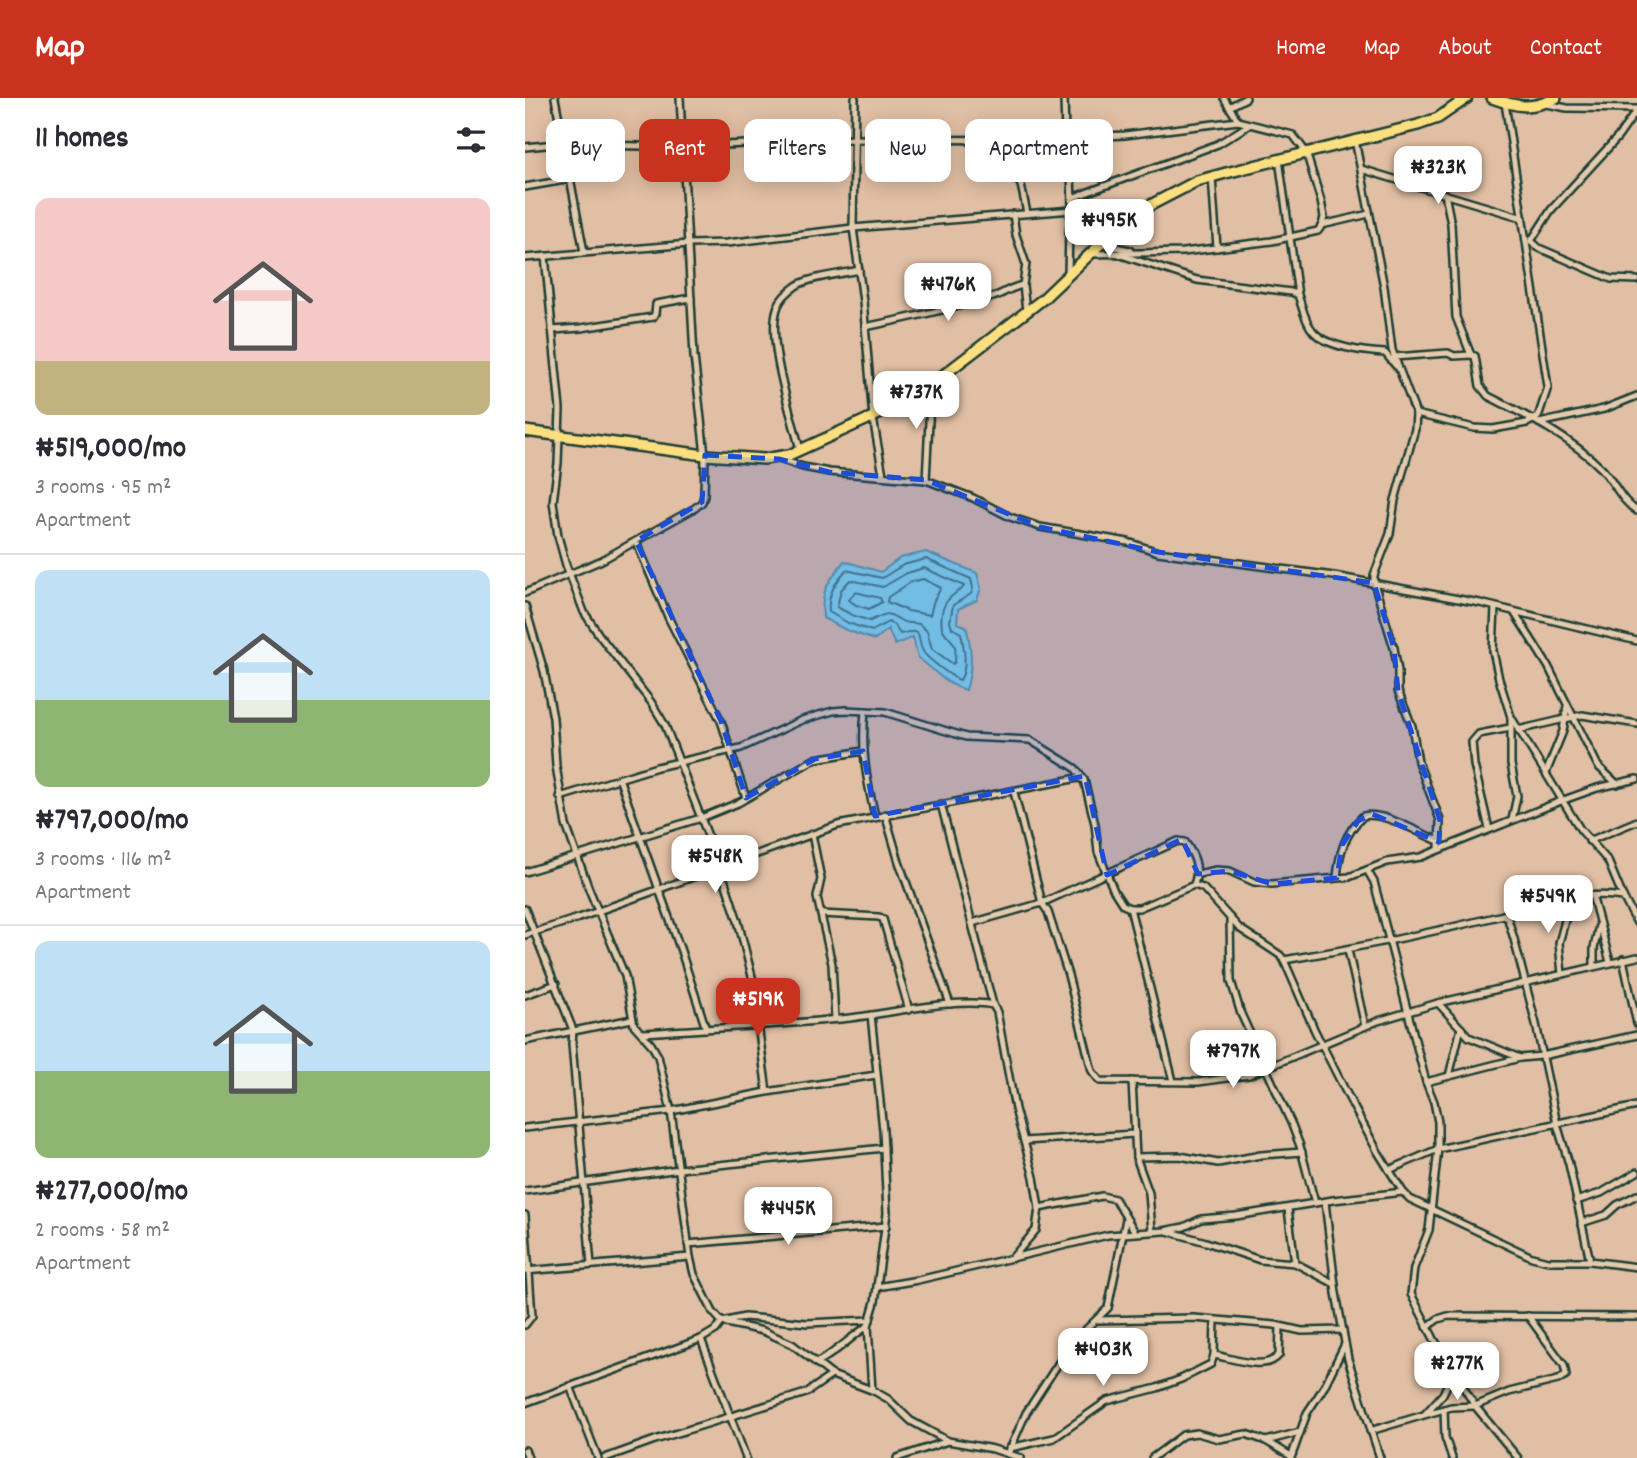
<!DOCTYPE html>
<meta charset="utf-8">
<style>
body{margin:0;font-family:Dekko,sans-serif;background:#f2f2f3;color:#2b2b33;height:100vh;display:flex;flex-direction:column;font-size:26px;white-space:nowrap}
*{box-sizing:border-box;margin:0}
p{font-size:23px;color:#7c7c81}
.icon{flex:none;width:38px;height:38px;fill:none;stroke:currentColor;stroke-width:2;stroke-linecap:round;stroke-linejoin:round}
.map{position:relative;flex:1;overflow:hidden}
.side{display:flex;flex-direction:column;background:#fff;width:525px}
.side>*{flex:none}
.banner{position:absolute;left:21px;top:21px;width:665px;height:63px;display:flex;gap:14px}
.price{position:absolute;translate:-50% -60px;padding:0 16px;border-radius:14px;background:#fff;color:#222;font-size:23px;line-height:46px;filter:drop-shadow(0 2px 4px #0008)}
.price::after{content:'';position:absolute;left:50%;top:42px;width:21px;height:16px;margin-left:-10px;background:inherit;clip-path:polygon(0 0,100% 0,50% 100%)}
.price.current{background:#c8321e;color:#fff}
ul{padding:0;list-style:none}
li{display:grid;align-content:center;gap:14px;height:371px;padding:0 35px}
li+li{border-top:2px solid #e1e1e2}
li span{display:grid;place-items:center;height:217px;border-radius:14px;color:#555}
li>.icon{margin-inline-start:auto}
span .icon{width:126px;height:126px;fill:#fffc;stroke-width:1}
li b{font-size:30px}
h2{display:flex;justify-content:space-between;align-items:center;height:84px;padding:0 35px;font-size:30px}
.tag{padding:0 24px;border-radius:14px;background:#fff;box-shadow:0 4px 18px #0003;font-size:24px;line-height:63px}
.tag.current{background:#c8321e;color:#fff}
header{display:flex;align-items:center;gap:42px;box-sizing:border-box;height:98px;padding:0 35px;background:#c8321e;color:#fff}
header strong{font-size:33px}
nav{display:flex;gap:38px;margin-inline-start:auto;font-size:24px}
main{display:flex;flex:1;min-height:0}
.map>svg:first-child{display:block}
</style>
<header>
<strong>Map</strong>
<nav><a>Home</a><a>Map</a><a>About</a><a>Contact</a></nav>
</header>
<main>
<section class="side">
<h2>11 homes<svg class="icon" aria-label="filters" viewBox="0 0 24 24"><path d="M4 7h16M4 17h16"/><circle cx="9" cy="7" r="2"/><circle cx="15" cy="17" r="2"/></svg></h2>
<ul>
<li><span style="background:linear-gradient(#f6c9c9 75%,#c2b280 0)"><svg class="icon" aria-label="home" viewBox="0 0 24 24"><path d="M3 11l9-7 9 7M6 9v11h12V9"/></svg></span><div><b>₦519,000/mo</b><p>3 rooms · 95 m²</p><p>Apartment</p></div></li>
<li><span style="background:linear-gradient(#bfe0f5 60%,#8fb573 0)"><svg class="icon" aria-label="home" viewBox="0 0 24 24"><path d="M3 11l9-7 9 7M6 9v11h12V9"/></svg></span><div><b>₦797,000/mo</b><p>3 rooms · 116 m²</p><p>Apartment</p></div></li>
<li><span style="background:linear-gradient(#bfe0f5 60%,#8fb573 0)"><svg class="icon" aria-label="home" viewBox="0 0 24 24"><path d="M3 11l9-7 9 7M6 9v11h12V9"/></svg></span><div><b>₦277,000/mo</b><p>2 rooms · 58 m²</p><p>Apartment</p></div></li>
</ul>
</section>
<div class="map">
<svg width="1112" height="1360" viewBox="0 0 1112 1360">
<rect width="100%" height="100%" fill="#e1bfa4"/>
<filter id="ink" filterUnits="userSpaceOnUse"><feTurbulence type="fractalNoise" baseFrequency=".0143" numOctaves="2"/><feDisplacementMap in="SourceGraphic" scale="14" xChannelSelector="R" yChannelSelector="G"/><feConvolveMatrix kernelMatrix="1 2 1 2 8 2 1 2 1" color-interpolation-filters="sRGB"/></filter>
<g filter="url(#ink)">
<path fill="#89d7e8" stroke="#5f99a0" stroke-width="2" d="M401 454 452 475 456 490 452 502 433 511 432 525 441 528C447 550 448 569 441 592 416 584 413 574 393 560L388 539 370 547 363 531 350 542 321 532 298 520C295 493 303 484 319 463L356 474 375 460Z"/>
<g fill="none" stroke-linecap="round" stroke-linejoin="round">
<g stroke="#497b7c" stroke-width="2">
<path d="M401 461 446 481 448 490 446 496 428 507 425 524 427 530 436 535C439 549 443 570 435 582 428 580 403 561 399 555 389 538 402 529 375 536L369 527 363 524 347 533 323 525 304 514C302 497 310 485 321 472L357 480 378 467Z"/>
<path d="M399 470 439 488 437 491C421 500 414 510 417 530 427 548 432 538 430 564L428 566 407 551 402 533 394 526C389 524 381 526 377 523 360 513 362 515 345 523L327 517 312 509 316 492 325 482 358 489 382 475Z"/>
<polygon points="398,481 416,490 409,502 405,517 383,513 362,504 363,499 386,484"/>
<polygon points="330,494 355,500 357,504 344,511 331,507 324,502"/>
</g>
<g stroke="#1f3d34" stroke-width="10">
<g id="street">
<polyline points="30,0 59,154"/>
<polyline points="330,0 328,130 338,203 348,320 358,377"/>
<polyline points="539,0 540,37 545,39 547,108 544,133 543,175"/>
<polyline points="699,0 713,23"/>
<polyline points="1021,6 1042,10 1112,11"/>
<polyline points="704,9 721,0"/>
<polyline points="443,42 489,78 496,87 502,115"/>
<polyline points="830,42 859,189 867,252 891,316 890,331 870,402 865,436 849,477 849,485 869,550 873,573 873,593 887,628 893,664 915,722 914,751"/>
<polyline points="0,49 31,46 158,49 329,41 500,42 600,37 713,23 768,37 781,54 796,103 799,119 797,127"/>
<polyline points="754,61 773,197"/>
<polyline points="480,69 491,60 500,42"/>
<polyline points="836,71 998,120"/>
<polyline points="687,79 692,150"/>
<polyline points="0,89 46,81"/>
<path d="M920 96 926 126 931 219 946 257 950 258 955 288 963 298C1002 318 1045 339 1077 371 1090 385 1096 403 1112 413"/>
<polyline points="547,100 693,46 724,27"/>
<polyline points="547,108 571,121 586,136"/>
<polyline points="488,116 491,137 501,166 498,187 501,213"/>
<polyline points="588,134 590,149 605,152"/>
<polyline points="1006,143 1026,112 1093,39 1112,12"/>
<polyline points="1006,143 1014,150 1086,181 1112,182"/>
<path d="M590 155 672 182 766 194 773 197C777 208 780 224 788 233 801 249 840 254 860 255L871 268"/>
<polyline points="566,156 658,154 747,143 793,133 797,127 844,116"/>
<polyline points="20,158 35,311 33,365 28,404 33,438 41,467 59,514 74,537 126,604 140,627 195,769 213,823 239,926"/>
<polyline points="0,160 164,146 202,145 328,130 547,112"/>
<path d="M340 229C383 220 425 211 468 199 478 196 486 189 498 187"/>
<polyline points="27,232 56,230 128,219 130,216 131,206 166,200"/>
<polyline points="869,259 923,255 929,258 946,257"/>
<polyline points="891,316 949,330 968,331 1002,325 1013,319 1023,289 980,5"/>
<polyline points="1014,325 1079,311 1112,298"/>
<path d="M275 352C267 318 240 240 253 208 256 200 264 193 271 188 284 179 317 176 334 172"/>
<polyline points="254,361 278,369 304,374 401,382 448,400 485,419 515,429 603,444 633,454 809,478 955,505 1112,543"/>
<polyline points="401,382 406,285"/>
<polyline points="111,443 144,521 196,623 221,700"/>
<polyline points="0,495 77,462 170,410 177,404 179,398 180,357 169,258 155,0"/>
<polyline points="0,508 19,573 28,620 31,668 41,727 64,791 100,878 109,927 126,946 133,958 146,1013 165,1159 169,1176 188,1214 197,1224 238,1233 267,1246 307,1277 349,1293 363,1301 386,1323 423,1343 468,1351 496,1360"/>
<polyline points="970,509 968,553 974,581 986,619 1055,731 1083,763 1098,799 1112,825"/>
<polyline points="989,514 1023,568 1073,668 1092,686"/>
<path d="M340 613C336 653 341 679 350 718"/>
<polyline points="986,619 986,666 992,698 987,722"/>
<polyline points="993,632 1057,617 1112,626"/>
<polyline points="1021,675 1038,633 1042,608"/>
<polyline points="94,680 156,853 181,931"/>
<polyline points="489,694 517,805 523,814 543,877 567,973 575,983 673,984 724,977 853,923 913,905 1112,859"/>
<polyline points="35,699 132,669 216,650 277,622 308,613 320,612 360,614 441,639 505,642 550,670 559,682 570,726 573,754 589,793 598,807 605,810 614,810 669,787 678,790 714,830 755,857 759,862 790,933 827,1006 853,1054 878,1094 885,1101 1007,1159 1023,1163 1065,1163 1112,1169"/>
<polyline points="360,716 374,764 425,906"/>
<polyline points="964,731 949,667 947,644 954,636 985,630"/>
<polyline points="287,736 296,781 292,799 307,866 310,921"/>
<polyline points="1064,743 1112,723"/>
<polyline points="842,772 849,784 901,984 909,1004 913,1024 913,1051 904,1132 889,1170 886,1196 909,1241 950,1308 993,1360"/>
<polyline points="0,774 176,720 213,705 290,661 338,653"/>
<polyline points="673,776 691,772 705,773 729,784 747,786 824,779 862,764 896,759 1036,703 1072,690 1112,681"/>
<path d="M812 780C814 755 820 735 838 718 858 713 894 735 914 743"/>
<polyline points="1067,797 1085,864"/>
<polyline points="605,810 648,983"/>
<polyline points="0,811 48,932 47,946 66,1167"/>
<polyline points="296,816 354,819 358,821 384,912"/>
<polyline points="979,817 983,821 989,841 1011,926 1032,1026 1044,1066 1065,1163"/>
<polyline points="705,820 706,883 716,916 767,1027 775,1048 790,1105"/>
<path d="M447 825 517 805 653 743 660 744C670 758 675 770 669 787"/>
<polyline points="0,837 54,820 313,727 553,680 559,682"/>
<polyline points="823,852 840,928"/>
<polyline points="1098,861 1112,926"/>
<path d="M759 862C832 850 906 835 978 817 1018 807 1056 792 1098 799"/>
<polyline points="1069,868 1069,850 1074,827"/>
<polyline points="1037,876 1034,845 1046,800"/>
<polyline points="0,897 31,886"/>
<polyline points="913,905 944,939 995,960"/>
<polyline points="346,917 358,1032 362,1115 350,1204 343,1228 347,1292"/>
<polyline points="233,926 242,994"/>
<path d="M117 935C186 930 256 927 325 920 361 916 435 899 468 907"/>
<polyline points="0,943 107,921"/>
<polyline points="924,978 936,930"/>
<polyline points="607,983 611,1059 624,1095 627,1133"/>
<polyline points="901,984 995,960 1017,958 1112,937"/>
<polyline points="0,1030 146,1013 242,994 351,977"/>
<polyline points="499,1043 610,1036"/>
<polyline points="611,1059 655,1058 693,1065 736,1057 777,1054"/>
<polyline points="864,1072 913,1051 1112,1008"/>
<polyline points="0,1093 154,1071 359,1050"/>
<polyline points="1051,1103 1076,1095 1112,1074"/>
<polyline points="800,1104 811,1195 823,1261 855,1360"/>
<polyline points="514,1110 577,1098 590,1101 610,1134"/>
<polyline points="763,1111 770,1165"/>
<polyline points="0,1117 7,1218 0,1227"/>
<polyline points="1056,1125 1081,1117 1092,1107 1112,1097"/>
<polyline points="642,1133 681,1144 735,1162 770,1165 810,1186"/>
<polyline points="163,1146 361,1128"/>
<polyline points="487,1160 583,1137 639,1133 659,1129 676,1121 711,1118 808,1102 878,1094"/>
<polyline points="0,1173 165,1159"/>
<polyline points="352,1189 393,1182 487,1160 511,1132 514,1110 509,1079 490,1011 472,914 468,907 416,706"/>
<polyline points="573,1222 669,1220 750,1227 777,1233 818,1232"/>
<polyline points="902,1229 913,1221 923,1218 1112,1219"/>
<polyline points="176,1241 221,1360"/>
<path d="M689 1257C707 1260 741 1274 754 1257L755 1229"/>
<path d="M291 1265C311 1255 324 1240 343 1228"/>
<polyline points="45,1288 73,1360"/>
<polyline points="0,1305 176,1241 191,1232 197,1224 220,1219 282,1225 345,1222"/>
<polyline points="919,1311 920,1339 927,1360"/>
<polyline points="900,1316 918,1296 929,1272"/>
<polyline points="845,1333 926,1309 950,1308 984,1294 1033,1282 1041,1277 1039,1267 1003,1218"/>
<polyline points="741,1343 775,1334"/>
<polyline points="485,1350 529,1340 582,1303 632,1290 656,1281 686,1266 689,1257 690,1222"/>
<polyline points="0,1352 3,1360"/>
<polyline points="483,1356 501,1315 546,1246 583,1210 601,1121"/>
<polyline points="80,1360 130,1342 281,1295 307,1277"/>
<polyline points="372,1360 423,1343"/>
<polyline points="627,1360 658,1337 672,1335 694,1341 721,1336 741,1343 766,1358"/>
<polyline points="766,1360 782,1315 799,1289 820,1246"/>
</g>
</g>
<g stroke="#1f3d34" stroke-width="14">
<g id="primary">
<path d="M967 0C992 9 1006 12 1031 0"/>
<polyline points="0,333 180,357 239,361 264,357 387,301 518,201 586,136 616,112 672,83 701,75 893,27 913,20 942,0"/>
</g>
</g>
<use href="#street" stroke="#e5cbad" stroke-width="5"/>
<use href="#primary" stroke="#fddf80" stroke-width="9"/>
</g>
</g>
<path fill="#1d4ed8" fill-opacity="0.2" stroke="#1d4ed8" stroke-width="5" stroke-dasharray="14 9" stroke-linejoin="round" d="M180 357 254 361 304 374 401 382 515 429 633 454 849 485 869 550 873 593 915 722 914 744 847 716 833 723 817 747 812 780 747 786 705 773 673 776 657 741 582 777 560 678 350 718 338 653 290 661 221 700 196 623 111 443 177 404Z"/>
</svg>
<b class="price" style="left:913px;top:108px">₦323K</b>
<b class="price" style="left:584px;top:161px">₦495K</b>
<b class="price" style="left:423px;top:225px">₦476K</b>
<b class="price" style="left:391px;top:333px">₦737K</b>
<b class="price" style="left:190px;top:797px">₦548K</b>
<b class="price" style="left:1023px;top:837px">₦549K</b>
<b class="price current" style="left:233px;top:940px">₦519K</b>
<b class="price" style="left:708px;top:992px">₦797K</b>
<b class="price" style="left:263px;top:1149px">₦445K</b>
<b class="price" style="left:578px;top:1290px">₦403K</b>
<b class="price" style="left:932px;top:1304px">₦277K</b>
<div class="banner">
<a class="tag">Buy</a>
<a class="tag current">Rent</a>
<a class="tag">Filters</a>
<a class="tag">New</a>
<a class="tag">Apartment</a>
</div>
</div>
</main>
